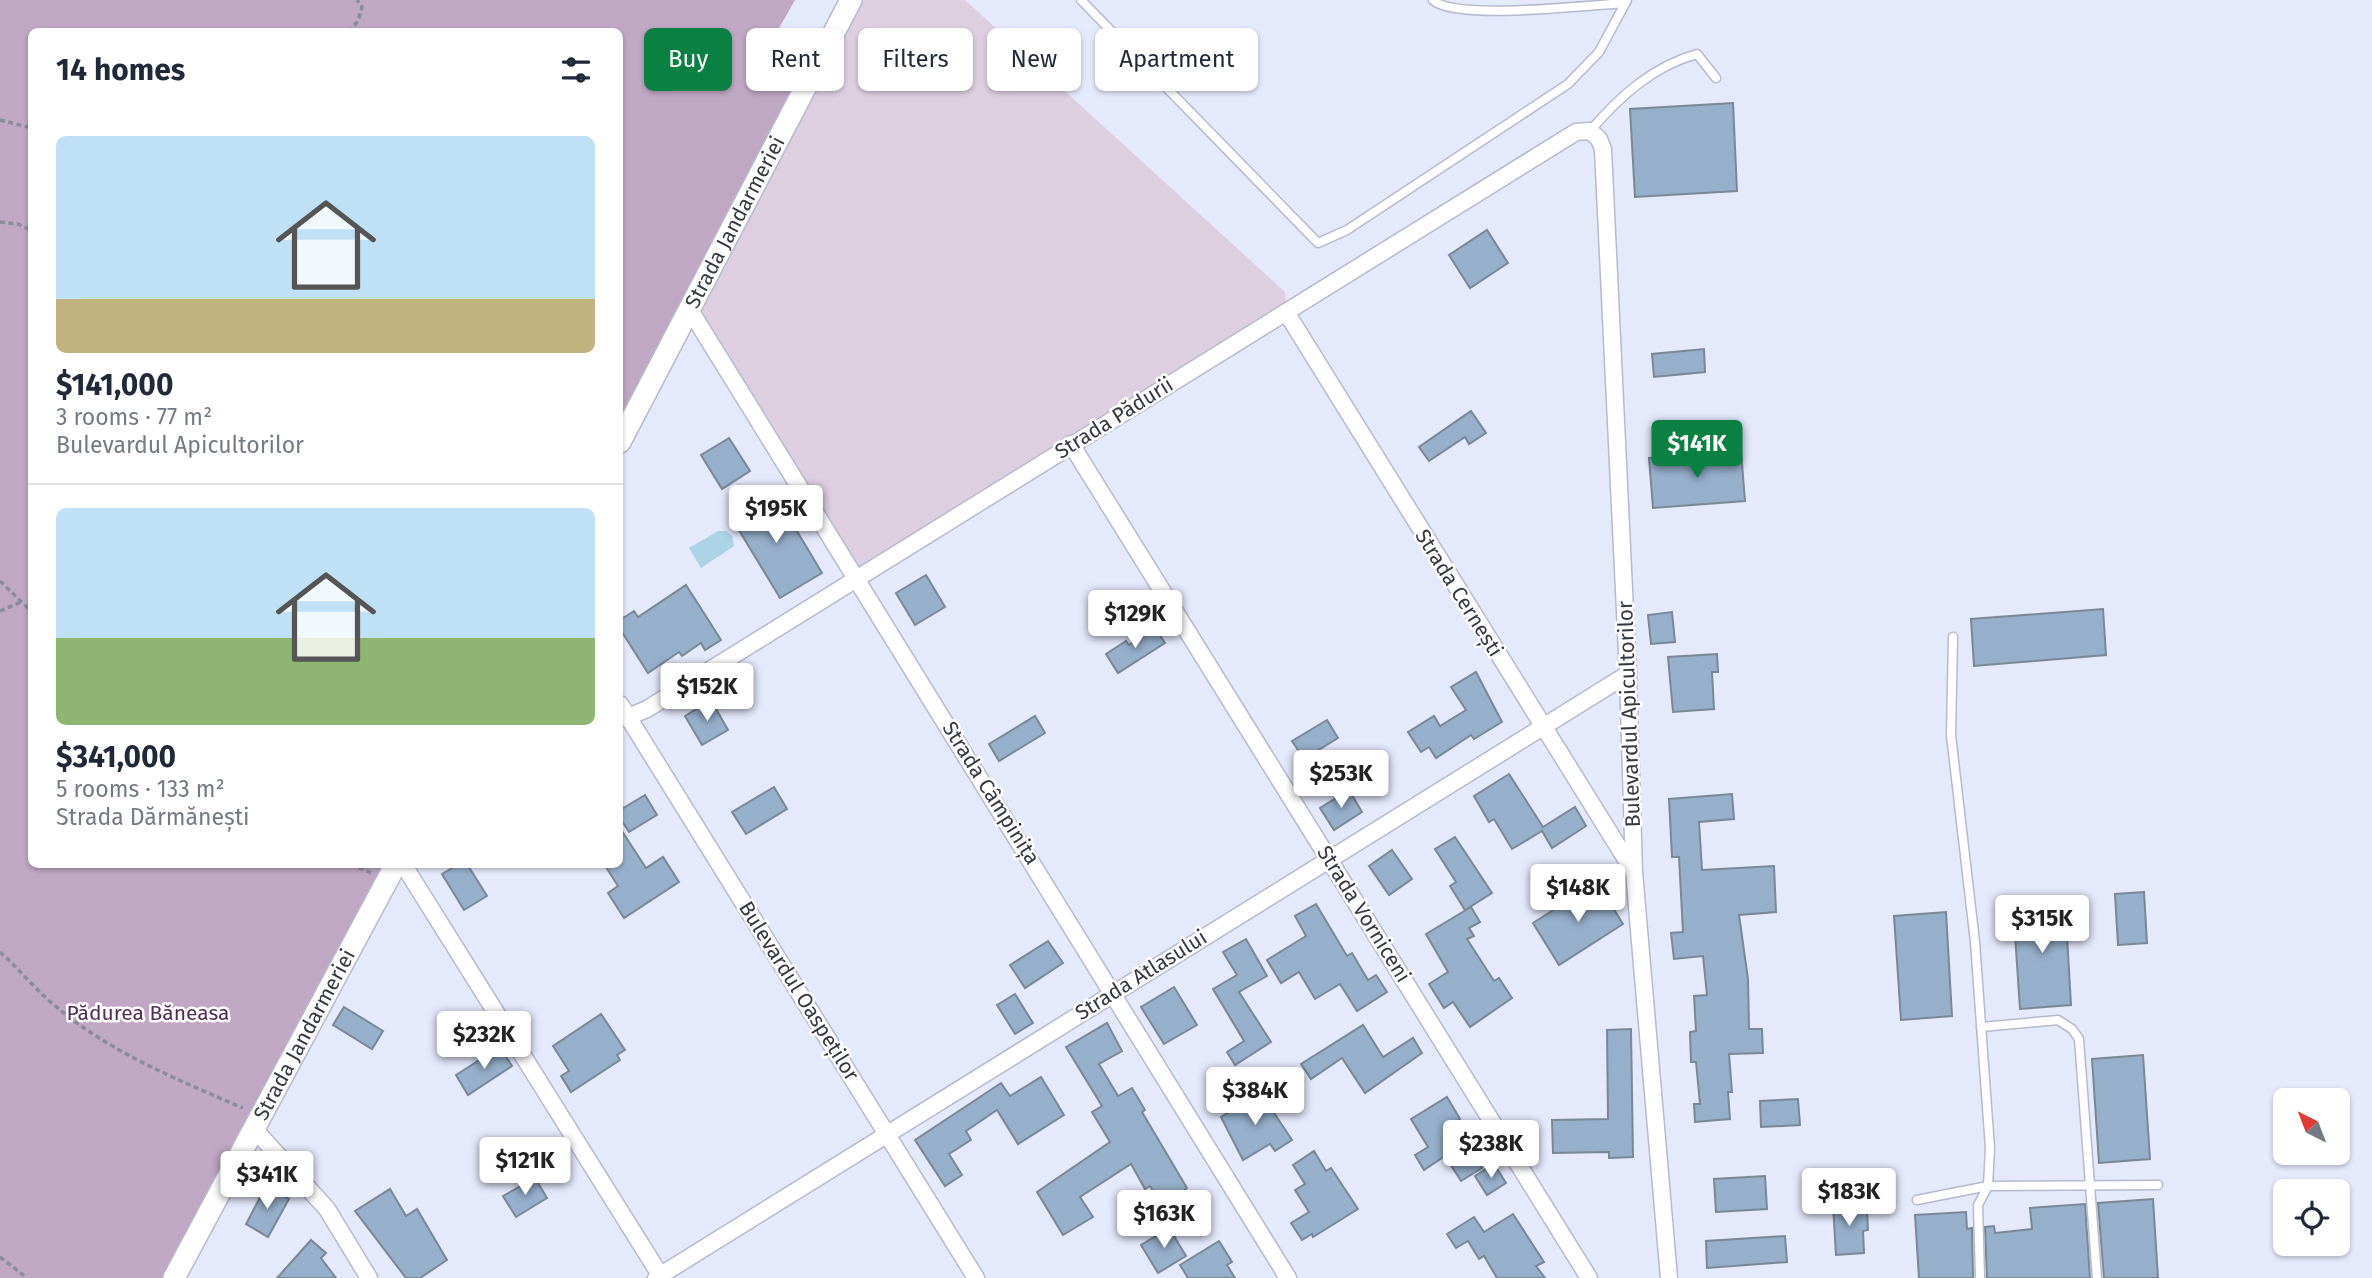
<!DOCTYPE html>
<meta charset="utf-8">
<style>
body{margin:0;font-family:"Fira Sans",sans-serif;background:#f2f2f3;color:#1f2937;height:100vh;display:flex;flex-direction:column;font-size:26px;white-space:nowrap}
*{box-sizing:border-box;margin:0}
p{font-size:23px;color:#747a83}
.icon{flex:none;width:38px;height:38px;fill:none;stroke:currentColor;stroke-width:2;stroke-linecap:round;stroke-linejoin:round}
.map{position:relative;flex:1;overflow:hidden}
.side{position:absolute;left:28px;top:28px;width:595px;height:840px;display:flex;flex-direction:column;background:#fff;border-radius:10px;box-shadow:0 2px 5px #0004}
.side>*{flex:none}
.banner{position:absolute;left:644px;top:28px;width:665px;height:63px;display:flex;gap:14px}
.needle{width:46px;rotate:318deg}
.fabs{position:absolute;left:2273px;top:1088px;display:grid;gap:14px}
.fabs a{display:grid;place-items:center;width:77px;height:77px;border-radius:10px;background:#fff;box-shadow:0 2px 5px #0004;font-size:35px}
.price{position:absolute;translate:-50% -60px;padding:0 16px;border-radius:7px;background:#fff;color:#222;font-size:23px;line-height:46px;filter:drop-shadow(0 2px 4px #0008)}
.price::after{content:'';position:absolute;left:50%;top:42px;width:21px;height:16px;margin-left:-10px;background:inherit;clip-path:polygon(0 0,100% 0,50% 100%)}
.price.current{background:#0b8043;color:#fff}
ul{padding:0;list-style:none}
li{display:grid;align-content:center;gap:14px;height:371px;padding:0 28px}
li+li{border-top:2px solid #e0e1e3}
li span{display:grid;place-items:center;height:217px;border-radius:10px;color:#555}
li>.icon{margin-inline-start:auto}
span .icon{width:126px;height:126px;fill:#fffc;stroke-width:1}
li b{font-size:30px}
h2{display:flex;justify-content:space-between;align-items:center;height:84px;padding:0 28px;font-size:30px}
.pill{padding:0 24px;border-radius:10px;background:#fff;box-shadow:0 2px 5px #0004;font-size:24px;line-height:63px}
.pill.current{background:#0b8043;color:#fff}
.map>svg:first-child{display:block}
</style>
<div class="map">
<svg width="2372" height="1278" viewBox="0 0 2372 1278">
<rect width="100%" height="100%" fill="#e4e9fc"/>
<polygon fill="#ddcee0" points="851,0 965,0 1285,292 1286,312 856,577 690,310"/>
<polygon fill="#c0a7c4" points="0,0 795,0 770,44 798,59 810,77 620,442 620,32 32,32 32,864 396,865 174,1278 0,1278"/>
<polygon fill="#abd3e5" points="718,531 726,531 732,536 734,546 701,568 689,548"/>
<g fill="#96afcb" stroke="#7a8795" stroke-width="2">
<polygon points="1733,103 1737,191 1635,197 1630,109"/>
<polygon points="1487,230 1508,263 1470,288 1449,255"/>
<polygon points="1704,349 1705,372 1654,377 1652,354"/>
<polygon points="1471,411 1486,433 1469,444 1465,437 1429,461 1419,447"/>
<polygon points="729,438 750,471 722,489 701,455"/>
<polygon points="1741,451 1745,501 1653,508 1649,458"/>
<polygon points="773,491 822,573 780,598 731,517"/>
<polygon points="926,575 945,607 915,625 896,593"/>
<polygon points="686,585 721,640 705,650 701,643 682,656 679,652 648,673 620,629 620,620 634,611 638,617"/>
<polygon points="2103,609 2106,655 1974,666 1971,619"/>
<polygon points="1672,612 1675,642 1651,644 1648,615"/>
<polygon points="1155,628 1165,643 1118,673 1106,654 1126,641 1129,645"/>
<polygon points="1717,654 1718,672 1712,672 1714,709 1673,712 1668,657"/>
<polygon points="1476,672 1502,722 1474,739 1471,735 1436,758 1429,747 1421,752 1408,732 1434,716 1440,726 1466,710 1451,687"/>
<polygon points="711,700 728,730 702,745 685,716"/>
<polygon points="1035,716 1045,733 999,761 989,744"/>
<polygon points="1327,720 1338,738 1304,759 1292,741"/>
<polygon points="1509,774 1543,827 1575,807 1586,826 1552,848 1542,831 1512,849 1494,819 1489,822 1474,796"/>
<polygon points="774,787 787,809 746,834 732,812"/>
<polygon points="1349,790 1362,812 1334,830 1320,808"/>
<polygon points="1732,794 1734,819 1699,822 1702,870 1774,866 1776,912 1739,915 1748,979 1749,1029 1762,1029 1763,1053 1729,1054 1732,1092 1728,1092 1730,1119 1695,1122 1694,1104 1700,1104 1696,1062 1691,1062 1690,1032 1696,1031 1694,996 1707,995 1703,956 1674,959 1671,933 1683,932 1679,857 1672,857 1669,799"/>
<polygon points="645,795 657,815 629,832 620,818 620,810"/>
<polygon points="620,828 646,868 663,857 679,882 624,918 608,893 618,886 604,864 620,864"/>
<polygon points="1455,837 1492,893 1465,910 1450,886 1456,882 1435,849"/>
<polygon points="1392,850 1412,879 1389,895 1369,866"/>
<polygon points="459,864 467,864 487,896 464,910 442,874"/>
<polygon points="1597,882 1623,924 1559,965 1533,923"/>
<polygon points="2144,892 2147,943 2118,945 2115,894"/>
<polygon points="2065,901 2071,1005 2020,1009 2013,905"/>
<polygon points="1316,904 1347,956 1352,953 1368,980 1376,975 1387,992 1357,1011 1340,984 1315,999 1299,972 1281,983 1267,960 1306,936 1295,916"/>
<polygon points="1471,907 1480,922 1469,928 1474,936 1467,939 1494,981 1499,978 1512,998 1470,1027 1453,1002 1444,1008 1429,984 1448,972 1426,934"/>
<polygon points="1946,912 1952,1016 1901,1020 1894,916"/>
<polygon points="1246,939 1267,976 1239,992 1271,1042 1235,1065 1227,1052 1244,1041 1213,989 1237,975 1223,952"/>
<polygon points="1048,941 1063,963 1025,988 1010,965"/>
<polygon points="1174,987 1197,1025 1164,1044 1141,1007"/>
<polygon points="1015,994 1033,1023 1015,1034 997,1005"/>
<polygon points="344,1007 383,1031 372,1049 333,1025"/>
<polygon points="601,1014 625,1050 617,1055 620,1060 571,1092 561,1076 569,1071 553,1046"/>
<polygon points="1107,1023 1122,1051 1099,1064 1118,1096 1132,1088 1145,1110 1142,1112 1187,1188 1181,1193 1189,1205 1170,1218 1150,1186 1145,1189 1131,1164 1080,1197 1093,1217 1063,1235 1037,1192 1110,1142 1092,1112 1102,1106 1066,1047"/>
<polygon points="1363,1025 1383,1057 1413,1038 1422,1053 1365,1093 1342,1058 1311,1079 1301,1064"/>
<polygon points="1631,1029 1633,1157 1609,1158 1609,1152 1553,1153 1552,1120 1608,1119 1607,1030"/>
<polygon points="500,1047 512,1066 468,1095 456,1075"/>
<polygon points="2143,1055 2150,1159 2099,1163 2092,1059"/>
<polygon points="1041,1077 1064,1115 1018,1144 997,1110 966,1131 971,1140 949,1154 962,1175 945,1186 915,1140 1001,1083 1010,1096"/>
<polygon points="1260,1092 1292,1140 1275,1151 1270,1144 1243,1160 1221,1117"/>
<polygon points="1447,1097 1460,1119 1453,1123 1482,1168 1461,1181 1445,1156 1424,1170 1415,1155 1428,1147 1411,1119"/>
<polygon points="1798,1099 1800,1125 1761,1127 1760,1101"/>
<polygon points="1314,1151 1326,1171 1331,1168 1358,1209 1313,1237 1312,1234 1302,1240 1291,1223 1309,1212 1295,1190 1305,1184 1293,1165"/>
<polygon points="1494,1164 1506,1183 1487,1195 1475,1176"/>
<polygon points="1765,1176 1767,1209 1716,1212 1714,1179"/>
<polygon points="535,1178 547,1198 516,1217 503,1196"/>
<polygon points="266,1186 289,1199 268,1237 246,1224"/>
<polygon points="390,1189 406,1216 417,1209 447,1260 420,1278 406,1278 355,1211"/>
<polygon points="2153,1199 2158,1278 2104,1278 2098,1203"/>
<polygon points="1860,1202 1860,1212 1867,1212 1868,1230 1863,1231 1864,1253 1836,1255 1833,1204"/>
<polygon points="2085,1204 2090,1278 1987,1278 1985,1227 1994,1226 1995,1233 2032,1229 2030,1208"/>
<polygon points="1966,1212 1967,1229 1972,1228 1973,1278 1919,1278 1915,1215"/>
<polygon points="1513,1214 1544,1262 1536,1266 1545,1278 1497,1278 1484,1256 1479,1259 1468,1241 1456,1248 1447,1234 1474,1217 1484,1232"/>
<polygon points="1169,1228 1186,1256 1158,1273 1141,1245"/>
<polygon points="1785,1236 1787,1262 1707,1268 1706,1241"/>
<polygon points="311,1240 326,1253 321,1258 336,1278 277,1278"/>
<polygon points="1219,1241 1232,1262 1227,1265 1235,1278 1188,1278 1180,1265"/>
</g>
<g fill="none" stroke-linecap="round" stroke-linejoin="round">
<g stroke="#b5bacd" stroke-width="11">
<g id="lane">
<polyline points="1081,0 1318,243 1347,230 1568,84 1599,52 1627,0"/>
<path d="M1433 0C1454 21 1591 5 1625 3"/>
<path d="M1590 131C1619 97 1653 66 1697 54L1716 78"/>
<polyline points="1953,637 1951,735 1975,942 1990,1148 1988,1186 1978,1205 1980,1278"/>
<polyline points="1981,1027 2058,1020 2072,1029 2079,1039 2097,1278"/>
<polyline points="1917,1200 1988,1186 2158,1185"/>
</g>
</g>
<g stroke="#b5bacd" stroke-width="19">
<g id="street">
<polyline points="690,310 1288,1278"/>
<polyline points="1286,312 1634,872"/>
<polyline points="1071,444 1589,1278"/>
<polyline points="620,704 976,1278"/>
<polyline points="620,717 628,717 647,709 1576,132 1590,131 1599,139 1603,149 1628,674 1634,872 1669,1278"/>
<polyline points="403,864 662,1278"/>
<polyline points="254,1129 327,1209 369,1278"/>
<polyline points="656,1278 1628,674"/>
</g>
</g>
<g stroke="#b5bacd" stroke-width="24">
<g id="secondary">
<path id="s1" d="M620 442 851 0"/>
<path id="s2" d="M174 1278 396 864"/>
</g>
</g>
<g stroke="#898c99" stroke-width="3.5" stroke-dasharray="5 3.5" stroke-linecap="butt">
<polyline points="349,32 358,21 362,7 357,0"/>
<polyline points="0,120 32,128"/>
<polyline points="0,222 18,224 32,231"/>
<polyline points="0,581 32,612"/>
<polyline points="0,611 21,602"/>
<polyline points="351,864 371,873"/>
<path d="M0 952C19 969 35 989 54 1005 109 1052 178 1080 243 1108"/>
<polyline points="0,1257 27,1278"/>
</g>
<use href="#lane" stroke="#fff" stroke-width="8"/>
<use href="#street" stroke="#fff" stroke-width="16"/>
<use href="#secondary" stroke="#fff" stroke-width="21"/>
</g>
<g text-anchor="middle" stroke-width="5" stroke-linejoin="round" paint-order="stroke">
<g font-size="21" fill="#363840" stroke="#fff">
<text dy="7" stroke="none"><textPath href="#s1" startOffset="248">Strada Jandarmeriei</textPath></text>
<text transform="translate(1114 418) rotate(-32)" y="7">Strada Pădurii</text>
<text transform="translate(1459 593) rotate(58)" y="7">Strada Cernești</text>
<text transform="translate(1629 714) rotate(-92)" y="7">Bulevardul Apicultorilor</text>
<text transform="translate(991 793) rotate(58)" y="7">Strada Câmpinița</text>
<text transform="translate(1364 914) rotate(58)" y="7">Strada Vorniceni</text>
<text transform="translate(1141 975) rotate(-32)" y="7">Strada Atlasului</text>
<text transform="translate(799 991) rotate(58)" y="7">Bulevardul Oaspeților</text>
<text dy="7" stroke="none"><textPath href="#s2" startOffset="276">Strada Jandarmeriei</textPath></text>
</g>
<g font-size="21" fill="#4f2d55" stroke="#fff">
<text x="148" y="1020">Pădurea Băneasa</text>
</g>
</g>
</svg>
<div class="fabs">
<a><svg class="needle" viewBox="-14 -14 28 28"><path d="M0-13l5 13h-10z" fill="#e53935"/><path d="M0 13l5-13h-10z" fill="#747a83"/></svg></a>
<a><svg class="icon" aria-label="locate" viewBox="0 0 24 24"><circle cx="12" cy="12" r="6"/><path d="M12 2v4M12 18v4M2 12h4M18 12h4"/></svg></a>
</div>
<b class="price current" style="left:1697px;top:480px">$141K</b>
<b class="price" style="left:776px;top:545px">$195K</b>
<b class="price" style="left:1135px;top:650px">$129K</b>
<b class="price" style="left:707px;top:723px">$152K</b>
<b class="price" style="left:1341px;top:810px">$253K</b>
<b class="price" style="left:1578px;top:924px">$148K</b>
<b class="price" style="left:2042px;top:955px">$315K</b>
<b class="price" style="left:484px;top:1071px">$232K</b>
<b class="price" style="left:1255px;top:1127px">$384K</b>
<b class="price" style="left:1491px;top:1180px">$238K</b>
<b class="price" style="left:525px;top:1197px">$121K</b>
<b class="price" style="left:267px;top:1211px">$341K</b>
<b class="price" style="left:1849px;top:1228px">$183K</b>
<b class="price" style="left:1164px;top:1250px">$163K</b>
<div class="banner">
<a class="pill current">Buy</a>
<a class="pill">Rent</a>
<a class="pill">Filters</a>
<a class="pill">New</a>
<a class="pill">Apartment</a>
</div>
<section class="side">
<h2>14 homes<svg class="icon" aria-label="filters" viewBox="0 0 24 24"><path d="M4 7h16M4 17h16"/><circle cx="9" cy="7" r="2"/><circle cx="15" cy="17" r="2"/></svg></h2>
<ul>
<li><span style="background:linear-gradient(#bfe0f5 75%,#c2b280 0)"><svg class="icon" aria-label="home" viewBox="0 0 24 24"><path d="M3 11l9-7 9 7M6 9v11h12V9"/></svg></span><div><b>$141,000</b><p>3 rooms · 77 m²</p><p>Bulevardul Apicultorilor</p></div></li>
<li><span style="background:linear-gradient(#bfe0f5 60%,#8fb573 0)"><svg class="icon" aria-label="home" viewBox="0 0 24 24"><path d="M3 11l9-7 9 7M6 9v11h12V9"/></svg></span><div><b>$341,000</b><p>5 rooms · 133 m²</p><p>Strada Dărmănești</p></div></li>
</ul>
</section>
</div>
